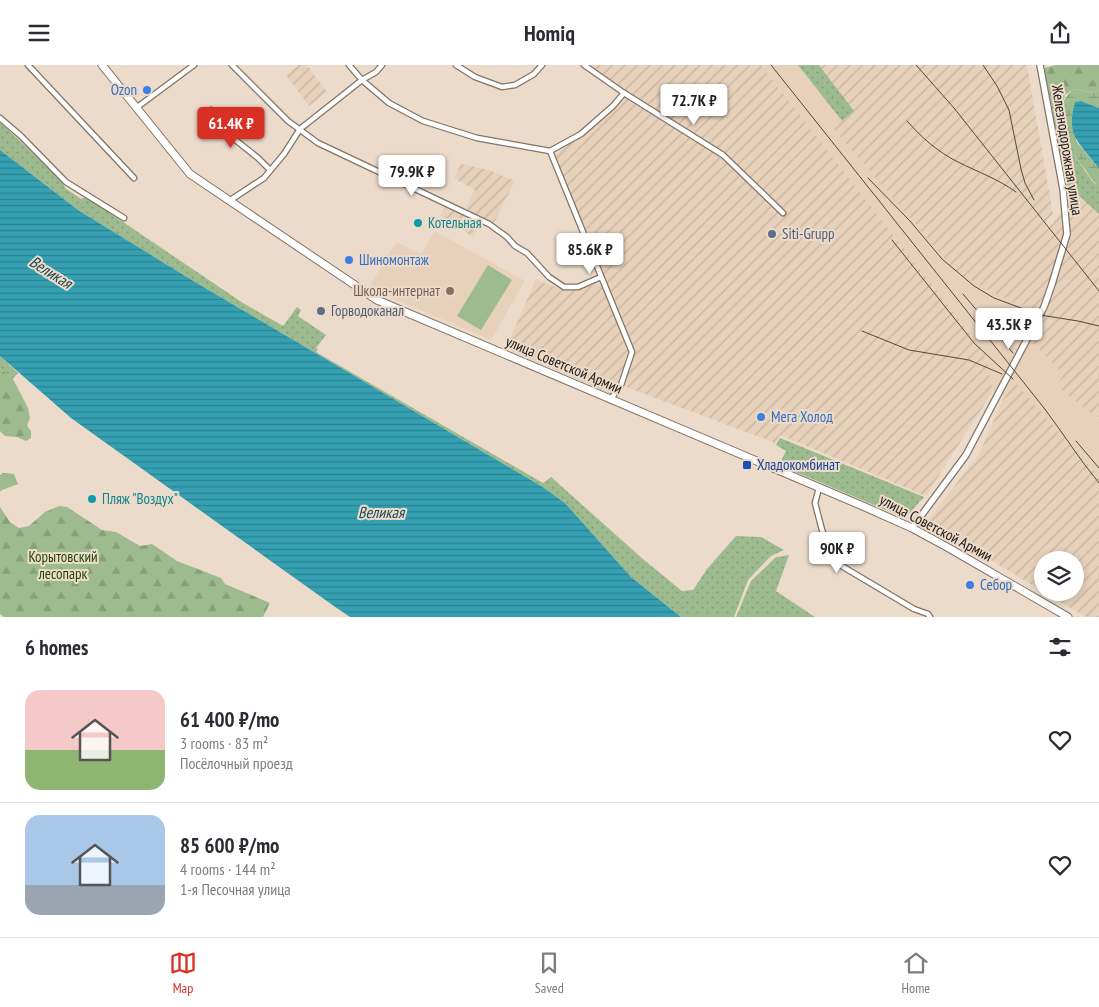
<!DOCTYPE html>
<meta charset="utf-8">
<style>
body{margin:0;font-family:"PT Sans Narrow",sans-serif;background:#f2f2f3;color:#2b2b33;height:100vh;display:flex;flex-direction:column;font-size:19px;white-space:nowrap}
*{box-sizing:border-box;margin:0}
p{font-size:16px;color:#7c7c81}
.icon{flex:none;width:28px;height:28px;fill:none;stroke:currentColor;stroke-width:2;stroke-linecap:round;stroke-linejoin:round}
.map{position:relative;height:552px;overflow:hidden}
.side{display:flex;flex-direction:column;background:#fff;flex:1}
.side>*{flex:none}
.buttons{position:absolute;left:1034px;top:486px;display:grid;gap:10px}
.buttons a{display:grid;place-items:center;width:50px;height:50px;border-radius:50%;background:#fff;box-shadow:0 2px 8px #0003;font-size:25px}
.price{position:absolute;translate:-50% -42px;padding:0 11px;border-radius:5px;background:#fff;color:#222;font-size:16px;line-height:32px;filter:drop-shadow(0 1px 2px #0008)}
.price::after{content:'';position:absolute;left:50%;top:30px;width:15px;height:11px;margin-left:-8px;background:inherit;clip-path:polygon(0 0,100% 0,50% 100%)}
.price.current{background:#d93025;color:#fff}
ul{padding:0;list-style:none}
li{display:flex;align-items:center;gap:15px;height:125px;padding:0 25px}
li+li{border-top:1px solid #e1e1e2}
li span{display:grid;place-items:center;flex:none;width:140px;height:100px;border-radius:15px;color:#555}
li>.icon{margin-inline-start:auto}
span .icon{width:60px;height:60px;fill:#fffc;stroke-width:1}
li b{font-size:21px}
h2{display:flex;justify-content:space-between;align-items:center;height:60px;padding:0 25px;font-size:21px}
header{display:flex;justify-content:space-between;align-items:center;height:65px;padding:0 25px;background:#fff;font-size:22px;font-weight:700}
.tab-bar{display:flex;justify-content:space-around;align-items:center;height:70px;border-top:1px solid #e1e1e2;background:#fff;font-size:14px;color:#7c7c81}
.tab-bar a{display:grid;justify-items:center;gap:2px}
.tab-bar .current{color:#d93025}
.map>svg:first-child{display:block}
</style>
<header><svg class="icon" aria-label="menu" viewBox="0 0 24 24"><path d="M4 6h16M4 12h16M4 18h16"/></svg>Homiq<svg class="icon" aria-label="share" viewBox="0 0 24 24"><path d="M12 15V3M7 8l5-5 5 5M5 13v7h14v-7"/></svg></header>
<div class="map">
<svg width="1099" height="552" viewBox="0 0 1099 552">
<defs>
<pattern id="industrial-furrows" width="10" height="10" patternUnits="userSpaceOnUse" patternTransform="scale(1.25)"><rect width="10" height="10" fill="#e7d1bb"/><path d="M-1 1l2-2M0 10L10 0M9 11l2-2" fill="none" stroke="#c6b3a0"/></pattern>
<pattern id="grass-dots" width="8" height="8" patternUnits="userSpaceOnUse" patternTransform="scale(1.25)"><rect width="8" height="8" fill="#9dbb8e"/><path d="M2 2h.1M6 6h.1" fill="none" stroke="#87a079" stroke-width="1.8" stroke-linecap="round"/></pattern>
<pattern id="forest-firs" width="22" height="20" patternUnits="userSpaceOnUse" patternTransform="scale(1.25)"><rect width="22" height="20" fill="#9dbb8e"/><path d="M5 1l3.5 6h-7zM16 11l3.5 6h-7z" fill="#87a079"/></pattern>
<pattern id="wetland-marsh" width="20" height="14" patternUnits="userSpaceOnUse" patternTransform="scale(1.25)"><rect width="20" height="14" fill="#9dbb8e"/><path d="M1 5h8M5 5V1M11 12h8M15 12V8" fill="none" stroke="#87a079"/></pattern>
<pattern id="water-rules" width="6" height="5" patternUnits="userSpaceOnUse" patternTransform="scale(1.25)"><rect width="6" height="5" fill="#34a0b2"/><path d="M0 2.5h6" fill="none" stroke="#2b818f"/></pattern>
</defs>
<rect width="100%" height="100%" fill="#ecdbcb"/>
<g fill="#e7d1bb">
<polygon points="761,0 798,0 842,56 833,64 1029,242 1046,248 1043,257 1031,276 1064,309 1057,321 1089,347 1099,352 1099,412 1012,315 1004,331 993,326 985,288"/>
<polygon points="435,166 525,216 491,275 394,234 371,219 396,177 421,189"/>
</g>
<g fill="url(#industrial-furrows)">
<polygon points="299,0 307,0 327,27 309,41 286,10"/>
<polygon points="588,0 761,0 985,288 993,326 926,431 780,370 775,378 621,320 613,330 506,283 536,214 559,224 567,225 586,222 601,218 603,214 554,91 627,27"/>
<polygon points="819,0 1027,0 1053,149 1045,158 1049,163 1075,128 1099,149 1099,352 1089,347 1057,321 1063,309 1031,276 1043,257 1045,248 1029,242 1011,237 958,209 833,63 854,46"/>
<polygon points="461,99 489,105 515,116 494,158 465,143 475,125 454,113"/>
<polygon points="447,139 480,160 473,172 440,151"/>
<polygon points="1012,314 1099,412 1099,552 1086,552 1045,528 1075,528 1075,495 1042,495 1042,526 927,457 979,389"/>
</g>
<g fill="url(#grass-dots)">
<polygon points="798,0 819,0 854,46 842,56"/>
<polygon points="1065,30 1061,47 1076,93 1093,117 1099,121 1099,149 1065,118 1050,31"/>
<polygon points="0,57 63,117 65,123 81,134 86,132 243,238 283,261 297,242 301,245 298,251 326,270 316,283 318,284 316,287 543,418 551,412 644,495 682,526 693,525 707,504 736,471 761,472 784,485 771,491 748,515 734,552 681,552 631,512 565,438 541,421 195,217 78,145 0,85"/>
<polygon points="0,291 18,308 13,314 0,303"/>
<polygon points="780,373 924,432 905,453 779,400 786,386 776,380"/>
<polygon points="789,490 776,526 815,552 736,552 751,516 776,492"/>
</g>
<g fill="url(#forest-firs)">
<polygon points="1056,0 1099,0 1099,25 1097,28 1074,24 1065,30 1050,31 1044,3"/>
<polygon points="0,303 13,314 28,343 30,353 27,361 31,366 31,373 26,376 17,372 5,371 0,366"/>
<polygon points="3,408 14,409 18,419 2,425 0,427 0,410"/>
<polygon points="59,441 67,442 102,465 116,467 140,481 152,479 177,496 221,513 225,519 270,538 263,552 4,552 0,549 0,442 10,457 19,463 29,461 45,447"/>
</g>
<path fill="url(#wetland-marsh)" d="M1074 24 1096 28 1099 25V43L1081 36 1076 76 1099 104V121C1092 116 1089 110 1084 103 1068 83 1047 44 1074 24Z"/>
<polygon fill="#9dbb8e" points="488,200 512,215 481,265 457,251"/>
<g fill="url(#water-rules)">
<path d="M1081 36 1099 43V104C1081 78 1065 73 1075 37Z"/>
<polygon points="0,85 78,145 195,217 541,421 565,438 631,512 681,552 350,552 331,539 71,353 0,291"/>
</g>
<g fill="none" stroke-linecap="round" stroke-linejoin="round">
<g stroke="#827365" stroke-width="7">
<g id="minor">
<polyline points="28,0 134,113"/>
<polyline points="232,0 288,56 318,78 489,159 507,172 515,181 527,188 549,212 564,222 578,222 601,212"/>
<polyline points="349,0 362,15 389,38 423,56 477,73 550,86"/>
<polyline points="456,0 475,12 502,22 515,20 534,9 542,0"/>
<polyline points="584,0 624,28 723,90 783,148"/>
<polyline points="136,43 194,0"/>
<polyline points="211,45 233,73 258,93 270,105"/>
<polyline points="0,53 21,71 66,117 124,153"/>
<polyline points="550,86 632,287 621,320 610,335"/>
<polyline points="550,86 581,69 613,41 624,28"/>
<polyline points="229,136 264,113 284,89 300,64 362,15 376,7 382,0"/>
<polyline points="819,423 815,438 822,465 831,489 840,500 914,544 928,549 930,552"/>
</g>
</g>
<g stroke="#827365" stroke-width="8">
<polyline id="tertiary" points="912,463 966,390 1044,242 1052,219 1067,169 1063,124 1040,0"/>
</g>
<g stroke="#827365" stroke-width="9">
<polyline id="primary" points="102,0 190,109 377,235 865,442 912,463 947,482 1068,552"/>
</g>
<use href="#minor" stroke="#fff" stroke-width="4.5"/>
<use href="#tertiary" stroke="#fff" stroke-width="5.5"/>
<use href="#primary" stroke="#fff" stroke-width="7"/>
<g stroke="#50483f" stroke-width="1">
<path d="M771 0 1044 343C1063 368 1079 394 1099 418"/>
<polyline points="916,0 954,43 1099,226"/>
<polyline points="983,0 997,21 1009,45 1021,104 1025,118 1034,135"/>
<path d="M907 56C922 73 938 87 958 97 978 107 998 114 1016 127"/>
<polyline points="868,113 910,156 942,194 974,221 994,233 1040,250 1078,256 1099,261"/>
<polyline points="892,175 974,278 1013,314"/>
<polyline points="963,229 1013,288"/>
<polyline points="862,266 909,285 969,295 1002,309"/>
<polyline points="1076,376 1099,403"/>
</g>
</g>
<g fill="#3f7fe0" stroke="#ecdbcb" stroke-width="2">
<circle cx="147" cy="25" r="5"/>
<circle cx="349" cy="195" r="5"/>
<circle cx="761" cy="352" r="5"/>
<circle cx="970" cy="520" r="5"/>
</g>
<g fill="#0f9aa8" stroke="#ecdbcb" stroke-width="2">
<circle cx="418" cy="158" r="5"/>
<circle cx="92" cy="434" r="5"/>
</g>
<g fill="#5c6f8a" stroke="#ecdbcb" stroke-width="2">
<circle cx="772" cy="169" r="5"/>
<circle cx="321" cy="246" r="5"/>
</g>
<circle fill="#8d6e63" stroke="#ecdbcb" stroke-width="2" cx="450" cy="226" r="5"/>
<rect fill="#1a4fb4" stroke="#ecdbcb" stroke-width="2" x="742" y="395" width="10" height="10" rx="2.5"/>
<g text-anchor="middle" stroke-width="4" stroke-linejoin="round" paint-order="stroke">
<g font-size="15" fill="#366cbe" stroke="#ecdbcb" text-anchor="start">
<text x="137" y="30" text-anchor="end">Ozon</text>
<text x="359" y="200">Шиномонтаж</text>
<text x="771" y="357">Мега Холод</text>
<text x="980" y="525">Себор</text>
</g>
<g font-size="15" fill="#1d1711" stroke="#ecdbcb">
<text transform="translate(1067 85) rotate(81)" y="5">Железнодорожная улица</text>
<text transform="translate(564 300) rotate(23)" y="5">улица Советской Армии</text>
<text transform="translate(936 463) rotate(28)" y="5">улица Советской Армии</text>
</g>
<g font-size="15" fill="#0d838f" stroke="#ecdbcb" text-anchor="start">
<text x="428" y="163">Котельная</text>
<text x="102" y="439">Пляж "Воздух"</text>
</g>
<g font-size="15" fill="#4e5e75" stroke="#ecdbcb" text-anchor="start">
<text x="782" y="174">Siti-Grupp</text>
<text x="331" y="251">Горводоканал</text>
</g>
<g font-size="15" fill="#785e54" stroke="#ecdbcb" text-anchor="end">
<text x="440" y="231">Школа-интернат</text>
</g>
<g font-size="15" fill="#164399" stroke="#ecdbcb" text-anchor="start">
<text x="757" y="405">Хладокомбинат</text>
</g>
<g font-size="15" fill="#234905" stroke="#ecdbcb">
<text x="63" y="497">Корытовский<tspan x="63" dy="17">лесопарк</tspan></text>
</g>
<g font-size="16" font-style="italic" fill="#1d4a53" stroke="#ecdbcb">
<text transform="translate(51 207) rotate(32)" y="6">Великая</text>
<text x="381" y="453">Великая</text>
</g>
</g>
</svg>
<div class="buttons">
<a><svg class="icon" aria-label="layers" viewBox="0 0 24 24"><path d="M12 4l9 5-9 5-9-5zM3 14l9 5 9-5"/></svg></a>
</div>
<b class="price" style="left:694px;top:61px">72.7K ₽</b>
<b class="price current" style="left:231px;top:84px">61.4K ₽</b>
<b class="price" style="left:412px;top:132px">79.9K ₽</b>
<b class="price" style="left:590px;top:210px">85.6K ₽</b>
<b class="price" style="left:1009px;top:285px">43.5K ₽</b>
<b class="price" style="left:837px;top:509px">90K ₽</b>
</div>
<section class="side">
<h2>6 homes<svg class="icon" aria-label="filters" viewBox="0 0 24 24"><path d="M4 7h16M4 17h16"/><circle cx="9" cy="7" r="2"/><circle cx="15" cy="17" r="2"/></svg></h2>
<ul>
<li><span style="background:linear-gradient(#f6c9c9 60%,#8fb573 0)"><svg class="icon" aria-label="home" viewBox="0 0 24 24"><path d="M3 11l9-7 9 7M6 9v11h12V9"/></svg></span><div><b>61 400 ₽/mo</b><p>3 rooms · 83 m²</p><p>Посёлочный проезд</p></div><svg class="icon" aria-label="heart" viewBox="0 0 24 24"><path d="M12 20l-8-8c-3-5 5-10 8-4 3-6 11-1 8 4z"/></svg></li>
<li><span style="background:linear-gradient(#a9c7e8 70%,#9aa5b1 0)"><svg class="icon" aria-label="home" viewBox="0 0 24 24"><path d="M3 11l9-7 9 7M6 9v11h12V9"/></svg></span><div><b>85 600 ₽/mo</b><p>4 rooms · 144 m²</p><p>1-я Песочная улица</p></div><svg class="icon" aria-label="heart" viewBox="0 0 24 24"><path d="M12 20l-8-8c-3-5 5-10 8-4 3-6 11-1 8 4z"/></svg></li>
</ul>
</section>
<nav class="tab-bar">
<a class="current"><svg class="icon" aria-label="map" viewBox="0 0 24 24"><path d="M3 6l6-2 6 2 6-2v14l-6 2-6-2-6 2zM9 4v14M15 6v14"/></svg>Map</a>
<a><svg class="icon" aria-label="saved" viewBox="0 0 24 24"><path d="M7 4h10v16l-5-4-5 4z"/></svg>Saved</a>
<a><svg class="icon" aria-label="home" viewBox="0 0 24 24"><path d="M3 11l9-7 9 7M6 9v11h12V9"/></svg>Home</a>
</nav>
